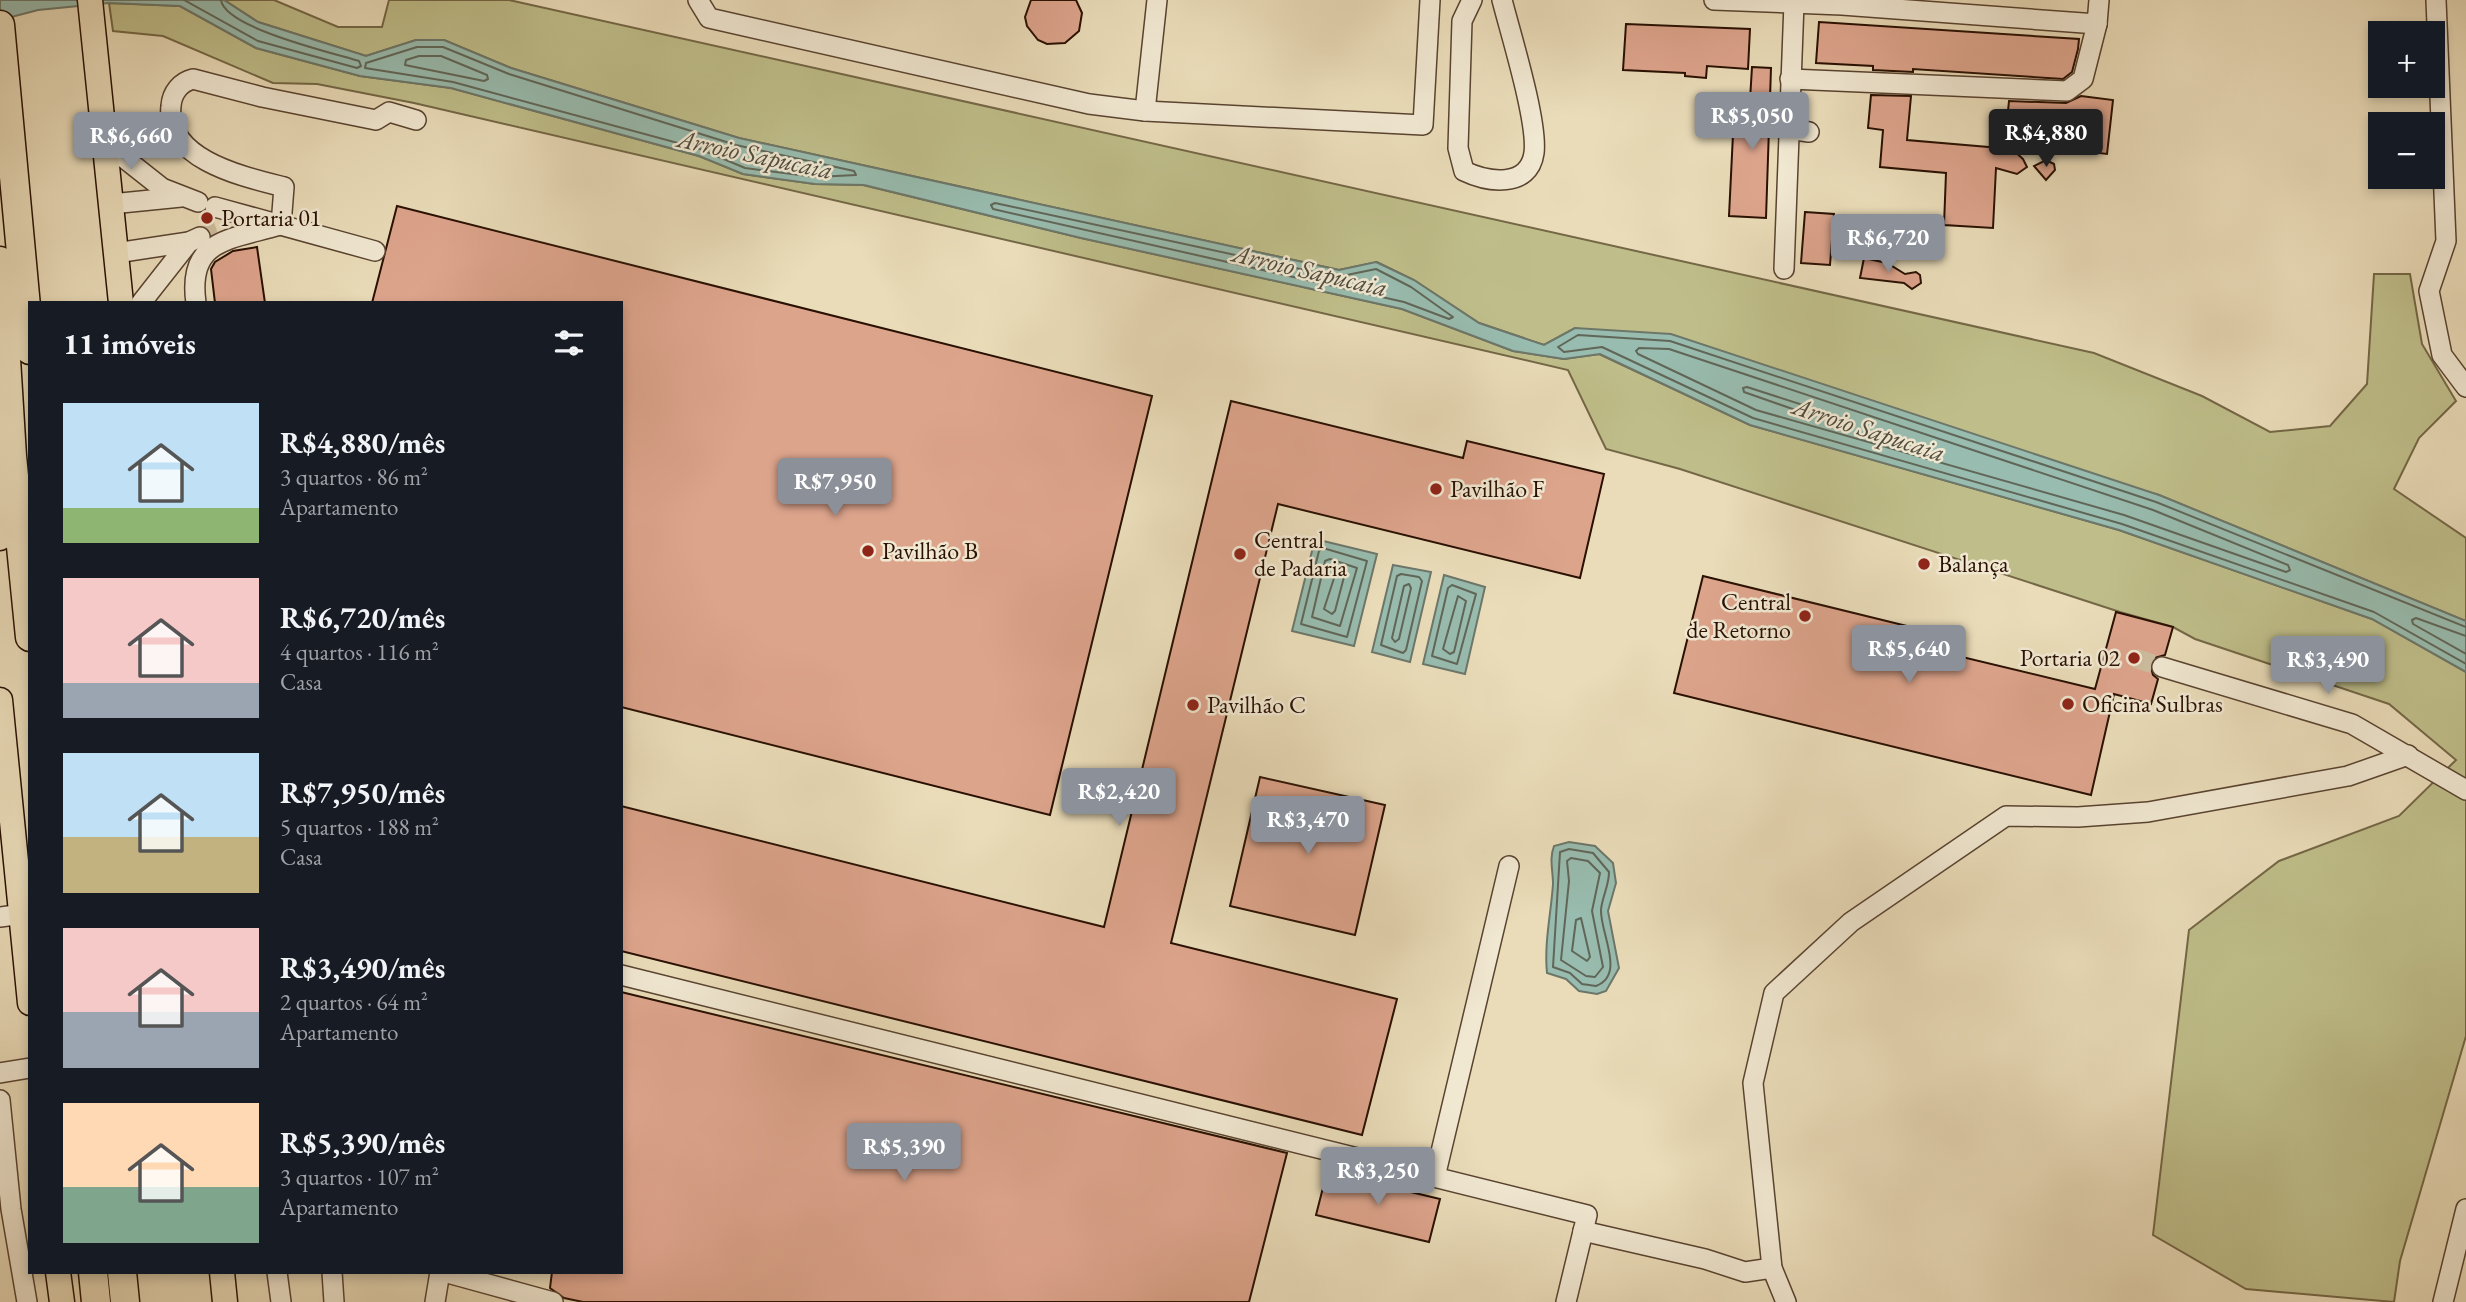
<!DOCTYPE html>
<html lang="pt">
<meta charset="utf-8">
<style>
body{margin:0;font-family:"EB Garamond",serif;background:#20242c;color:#f1f3f6;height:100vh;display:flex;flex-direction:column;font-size:26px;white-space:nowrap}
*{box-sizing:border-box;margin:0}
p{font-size:23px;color:#9ea1a6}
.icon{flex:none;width:38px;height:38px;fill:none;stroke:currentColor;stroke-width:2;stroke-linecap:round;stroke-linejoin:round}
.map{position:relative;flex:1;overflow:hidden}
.sheet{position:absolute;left:28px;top:301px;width:595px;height:973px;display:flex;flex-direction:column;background:#171b24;border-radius:0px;box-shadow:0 4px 10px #0003}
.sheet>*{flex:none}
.controls{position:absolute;left:2368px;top:21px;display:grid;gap:14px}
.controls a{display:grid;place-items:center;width:77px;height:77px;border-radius:0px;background:#171b24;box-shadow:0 4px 10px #0003;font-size:35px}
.price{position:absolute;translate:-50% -60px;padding:0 16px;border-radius:7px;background:#8c9099;color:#fff;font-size:23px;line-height:46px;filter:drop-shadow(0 2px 4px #0008)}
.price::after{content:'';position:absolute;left:50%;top:42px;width:21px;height:16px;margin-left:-10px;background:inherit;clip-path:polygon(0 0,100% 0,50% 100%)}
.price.current{background:#222;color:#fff}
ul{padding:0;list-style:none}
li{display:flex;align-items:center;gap:21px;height:175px;padding:0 35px}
li span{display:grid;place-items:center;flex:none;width:196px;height:140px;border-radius:0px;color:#555}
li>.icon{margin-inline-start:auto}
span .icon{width:84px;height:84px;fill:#fffc;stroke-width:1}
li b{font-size:30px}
h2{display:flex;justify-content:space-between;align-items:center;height:84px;padding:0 35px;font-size:30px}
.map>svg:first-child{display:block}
</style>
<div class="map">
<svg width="2466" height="1302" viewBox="0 0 2466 1302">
<rect width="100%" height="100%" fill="#eadcb9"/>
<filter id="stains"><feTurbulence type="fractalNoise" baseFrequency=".00286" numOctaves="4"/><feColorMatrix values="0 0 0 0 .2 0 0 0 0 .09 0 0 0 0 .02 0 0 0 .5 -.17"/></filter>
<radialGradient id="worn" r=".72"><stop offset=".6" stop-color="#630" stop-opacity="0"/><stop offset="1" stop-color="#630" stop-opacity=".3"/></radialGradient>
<g fill="#bfbe8a" stroke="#746746" stroke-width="2">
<polygon points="224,0 274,0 338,27 382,27 389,0 509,0 2094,353 2202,396 2270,432 2330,426 2367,384 2374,274 2410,274 2422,344 2456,401 2419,438 2394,489 2466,538 2466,621 2159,495 1575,328 1544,345 1479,323 1414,280 1377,262 1339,270 739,138 511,68 444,40 416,40 366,56 258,22"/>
<polygon points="109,3 180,6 256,48 360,76 451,88 699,156 743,174 815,184 863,185 1081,238 1402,309 1513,351 1564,359 1599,354 1750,425 2119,530 2372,619 2466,672 2466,1036 2400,1261 2394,1302 2246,1289 2153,1235 2189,930 2279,861 2399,816 2456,760 2389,704 2195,639 2173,627 2120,612 1680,469 1606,449 1568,370 414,103 317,84 273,83 163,36 113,31"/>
</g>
<g fill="#98bcaf" stroke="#6c776a" stroke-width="2">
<polygon points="0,0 224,0 258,22 366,56 416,40 444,40 511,68 739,138 1339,270 1376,262 1414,280 1479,323 1544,345 1575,328 1671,334 2159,495 2466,621 2466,672 2372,619 2119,530 1750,425 1600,354 1564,359 1513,351 1402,309 1081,238 864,185 815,184 743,174 699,156 451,88 360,76 256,48 180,6 109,3 38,10 0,20"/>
<polygon points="1315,539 1377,554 1354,646 1292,631"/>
<polygon points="1393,565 1431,572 1410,662 1372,652"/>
<polygon points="1444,575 1485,587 1465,674 1423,664"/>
<path d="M1569 842 1595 846 1613 863 1616 883 1608 911 1619 968 1606 991 1597 994 1579 991 1566 979 1547 973C1544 943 1551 914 1553 884 1553 870 1549 859 1554 846Z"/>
</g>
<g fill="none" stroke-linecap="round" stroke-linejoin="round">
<g stroke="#606658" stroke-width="2">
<path d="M184 0 258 41 357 68 361 66 359 61C333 53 225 28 221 0"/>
<polygon points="417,47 443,47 509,74 736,145 854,171 856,175 816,177 745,168 700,149 453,82 365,68 366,63"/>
<polygon points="419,56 441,56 487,75 488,79 484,81 405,65 406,60"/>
<polygon points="995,203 1337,277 1376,269 1411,287 1453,317 1449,319 1404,302 993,209 991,205"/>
<polygon points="1639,348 1669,349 2153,510 2288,565 2290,570 2286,572 2124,515 1756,410 1638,354 1636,351"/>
<polygon points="1747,387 1806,406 1808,411 1804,413 1744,392 1743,388"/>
<polygon points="1323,548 1367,561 1347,637 1301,624 1319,551"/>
<polygon points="1330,559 1357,568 1340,626 1312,617 1325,561"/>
<polygon points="1336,572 1344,577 1335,611 1332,614 1324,609"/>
<polygon points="1401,574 1419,577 1422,581 1406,650 1403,653 1381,645 1397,576"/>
<polygon points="1409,584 1411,588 1399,639 1395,642 1392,638 1404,586"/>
<polygon points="1452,585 1476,594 1457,664 1432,656 1448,588"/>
<polygon points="1458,596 1466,601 1454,652 1450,654 1443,649"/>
<polyline points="2466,627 2156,502 1670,341 1578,335 1558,347 1564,352 1602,347 1753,418 2122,524 2374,612 2466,664"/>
<polyline points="2466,636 2416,618 2412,620 2413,624 2466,654"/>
<path d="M1569 849 1593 853 1609 872C1609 886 1602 897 1601 910 1600 933 1626 975 1596 986L1582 984 1570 973 1553 967 1560 852Z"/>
<polygon points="1571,858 1588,861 1600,873 1592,911 1603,967 1595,977 1586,976 1561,960 1569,881 1567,861"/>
<polygon points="1581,918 1590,957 1587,961 1572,951 1576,920"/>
</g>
</g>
<g fill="#dda48c" stroke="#291002" stroke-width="2">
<polygon points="1031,0 1076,0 1082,13 1079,31 1065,43 1047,44 1038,40 1027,26 1025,17"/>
<polygon points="1819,22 2079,39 2078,49 2072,72 2063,79 1913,69 1913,72 1873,70 1873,66 1816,63"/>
<polygon points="1626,24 1750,29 1748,69 1707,66 1706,78 1685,76 1685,73 1623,70"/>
<polygon points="1752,67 1771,68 1766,218 1729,216 1733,134 1741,134 1742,116 1749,116"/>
<polygon points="1871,95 1911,96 1907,140 2012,149 2023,159 2027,167 2017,174 1996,168 1993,228 1944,225 1946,173 1880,167 1883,130 1868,128"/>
<polygon points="2081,96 2113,100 2107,154 2082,151 2085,138 2006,131 2009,101 2066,103"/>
<polygon points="2046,160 2054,164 2055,170 2046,180 2034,166"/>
<polygon points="397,206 1152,396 1050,815 621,707 621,303 372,303"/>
<polygon points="1805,212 1834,214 1830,265 1801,263"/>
<polygon points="257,247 265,303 215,303 211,269 215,262 233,251"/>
<polygon points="1864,258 1887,263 1905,274 1916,272 1920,275 1921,283 1912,289 1904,283 1860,278"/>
<polygon points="1231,401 1463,458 1467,441 1604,474 1580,578 1278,504 1171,943 1397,999 1362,1135 621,951 621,806 1104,927"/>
<polygon points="1703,576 1911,627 1908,644 2095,689 2116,612 2173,627 2165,655 2154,658 2150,664 2153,675 2158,679 2151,704 2114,694 2091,795 1674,693"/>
<polygon points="1260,777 1385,805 1355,935 1230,906"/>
<polygon points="621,992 1287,1153 1249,1302 583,1302 564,1298 550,1288 552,1272 621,1272"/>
<polygon points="1327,1172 1440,1199 1429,1242 1316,1215"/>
</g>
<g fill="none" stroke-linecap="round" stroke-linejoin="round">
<g stroke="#cdbd9e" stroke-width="19" stroke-dasharray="19 10" stroke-linecap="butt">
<polyline points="200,237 217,231"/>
<polyline points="2135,658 2162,667"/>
</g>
<g stroke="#594330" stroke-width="22">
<g id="minor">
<polyline points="698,0 709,18 1089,104 1145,111 1423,125 1430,0"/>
<path d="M1472 0 1462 21 1458 148 1464 171C1487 182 1529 189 1534 153 1538 122 1511 35 1502 0"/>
<polyline points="1714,0 1842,5 2097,24 2099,0"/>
<polyline points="2436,0 2446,241 2429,291 2442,355 2466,387"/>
<polyline points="1790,79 2067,91 2083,79 2097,24"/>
<polyline points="1145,111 1157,0"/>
<polyline points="1788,129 1809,132"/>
<polyline points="105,143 162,188 198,202"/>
<polyline points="111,204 181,197"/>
<polyline points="215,207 375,251"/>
<path d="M281 225 284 187C245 177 165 160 171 106 172 92 181 82 193 79L262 97 376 120 389 112 416 120"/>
<polyline points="116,253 189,242 200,237"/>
<polyline points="1784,269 1794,3"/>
<polyline points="141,303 189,242"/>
<path d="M196 303C187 239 229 240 280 225"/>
<polyline points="2162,667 2352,724 2466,790"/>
<polyline points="0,917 22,914"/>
<polyline points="621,975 1587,1215 1566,1302"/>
<polyline points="0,1073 30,1068"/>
<polyline points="0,1100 11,1209 27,1302"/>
<polyline points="1435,1177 1509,866"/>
<polyline points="1583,1231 1705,1259 1745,1272 1772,1268"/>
<polyline points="277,1272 281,1302"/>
<polyline points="332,1272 334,1302"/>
<polyline points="444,1272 553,1302"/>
<polyline points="435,1302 440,1272"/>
<polyline points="1786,1302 1772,1268 1753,1083 1774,993 1851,922 2006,816 2078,817 2148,812 2348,776 2408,755"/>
<polyline points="2443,1302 2466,1209"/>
</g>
</g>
<g stroke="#291002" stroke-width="27">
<g id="major">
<polyline points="90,0 121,303"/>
<polyline points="0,538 8,481"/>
<polyline points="0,700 30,1003"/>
<polyline points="58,1272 62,1302"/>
<polyline points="222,1272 225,1302"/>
</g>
</g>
<g stroke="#291002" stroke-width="31">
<g id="highway">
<polyline points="0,25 30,350"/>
<polyline points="0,261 12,456 30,637"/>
<polyline points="93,1272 96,1302"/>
<polyline points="122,1272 125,1302"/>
</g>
</g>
<use href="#minor" stroke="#f1e8d2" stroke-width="19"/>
<use href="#major" stroke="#eadcb9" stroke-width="24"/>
<use href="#highway" stroke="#eadcb9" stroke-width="28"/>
</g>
<g fill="#8f2418" stroke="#f1e8d2" stroke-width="2.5">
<circle cx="207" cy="218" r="7"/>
<circle cx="1436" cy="489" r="7"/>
<circle cx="868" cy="551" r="7"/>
<circle cx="1240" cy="554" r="7"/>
<circle cx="1924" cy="564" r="7"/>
<circle cx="1805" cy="616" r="7"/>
<circle cx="2134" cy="658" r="7"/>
<circle cx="2068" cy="704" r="7"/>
<circle cx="1193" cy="705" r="7"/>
</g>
<g text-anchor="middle" stroke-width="5" stroke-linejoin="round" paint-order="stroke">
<g font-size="24" fill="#291002" stroke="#f1e8d2" text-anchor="start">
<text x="221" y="226">Portaria 01</text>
<text x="1450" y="497">Pavilhão F</text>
<text x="1254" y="548">Central<tspan x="1254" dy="28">de Padaria</tspan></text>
<text x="882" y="559">Pavilhão B</text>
<text x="1938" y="572">Balança</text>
<text x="1791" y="610" text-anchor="end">Central<tspan x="1791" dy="28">de Retorno</tspan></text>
<text x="2120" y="666" text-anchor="end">Portaria 02</text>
<text x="2082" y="712">Oficina Sulbras</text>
<text x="1207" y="713">Pavilhão C</text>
</g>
<g font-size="26" font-style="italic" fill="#504c3f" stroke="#f1e8d2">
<text transform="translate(755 154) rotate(12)" y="9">Arroio Sapucaia</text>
<text transform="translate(1310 270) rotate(13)" y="9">Arroio Sapucaia</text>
<text transform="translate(1869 429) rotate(18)" y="9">Arroio Sapucaia</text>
</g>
</g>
<rect width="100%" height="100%" filter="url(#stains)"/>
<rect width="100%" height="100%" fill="url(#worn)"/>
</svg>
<div class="controls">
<a>+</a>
<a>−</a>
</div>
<b class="price" style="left:1752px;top:152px">R$5,050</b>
<b class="price current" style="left:2046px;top:169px">R$4,880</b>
<b class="price" style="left:131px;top:172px">R$6,660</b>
<b class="price" style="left:1888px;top:274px">R$6,720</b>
<b class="price" style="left:835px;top:518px">R$7,950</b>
<b class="price" style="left:1909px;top:685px">R$5,640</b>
<b class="price" style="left:2328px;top:696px">R$3,490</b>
<b class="price" style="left:1119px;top:828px">R$2,420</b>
<b class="price" style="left:1308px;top:856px">R$3,470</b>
<b class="price" style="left:904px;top:1183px">R$5,390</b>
<b class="price" style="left:1378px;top:1207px">R$3,250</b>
<section class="sheet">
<h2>11 imóveis<svg class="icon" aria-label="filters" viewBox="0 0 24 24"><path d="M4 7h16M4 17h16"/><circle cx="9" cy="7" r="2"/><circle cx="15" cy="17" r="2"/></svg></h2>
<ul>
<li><span style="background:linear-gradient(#bfe0f5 75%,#8fb573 0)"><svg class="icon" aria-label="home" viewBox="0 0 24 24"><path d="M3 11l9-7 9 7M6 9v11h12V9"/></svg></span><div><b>R$4,880/mês</b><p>3 quartos · 86 m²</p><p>Apartamento</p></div></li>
<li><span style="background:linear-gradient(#f6c9c9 75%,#9aa5b1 0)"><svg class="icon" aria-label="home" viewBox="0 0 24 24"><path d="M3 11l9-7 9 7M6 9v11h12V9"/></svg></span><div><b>R$6,720/mês</b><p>4 quartos · 116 m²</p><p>Casa</p></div></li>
<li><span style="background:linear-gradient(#bfe0f5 60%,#c2b280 0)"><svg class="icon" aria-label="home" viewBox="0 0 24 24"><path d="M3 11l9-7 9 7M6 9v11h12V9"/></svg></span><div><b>R$7,950/mês</b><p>5 quartos · 188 m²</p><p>Casa</p></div></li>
<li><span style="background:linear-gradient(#f6c9c9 60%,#9aa5b1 0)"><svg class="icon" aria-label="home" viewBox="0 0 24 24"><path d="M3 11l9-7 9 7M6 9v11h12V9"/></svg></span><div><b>R$3,490/mês</b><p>2 quartos · 64 m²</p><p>Apartamento</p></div></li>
<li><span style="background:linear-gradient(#ffd9b3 60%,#7fa58c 0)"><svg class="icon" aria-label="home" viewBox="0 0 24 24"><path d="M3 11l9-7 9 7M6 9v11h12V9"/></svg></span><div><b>R$5,390/mês</b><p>3 quartos · 107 m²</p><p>Apartamento</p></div></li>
</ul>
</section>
</div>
